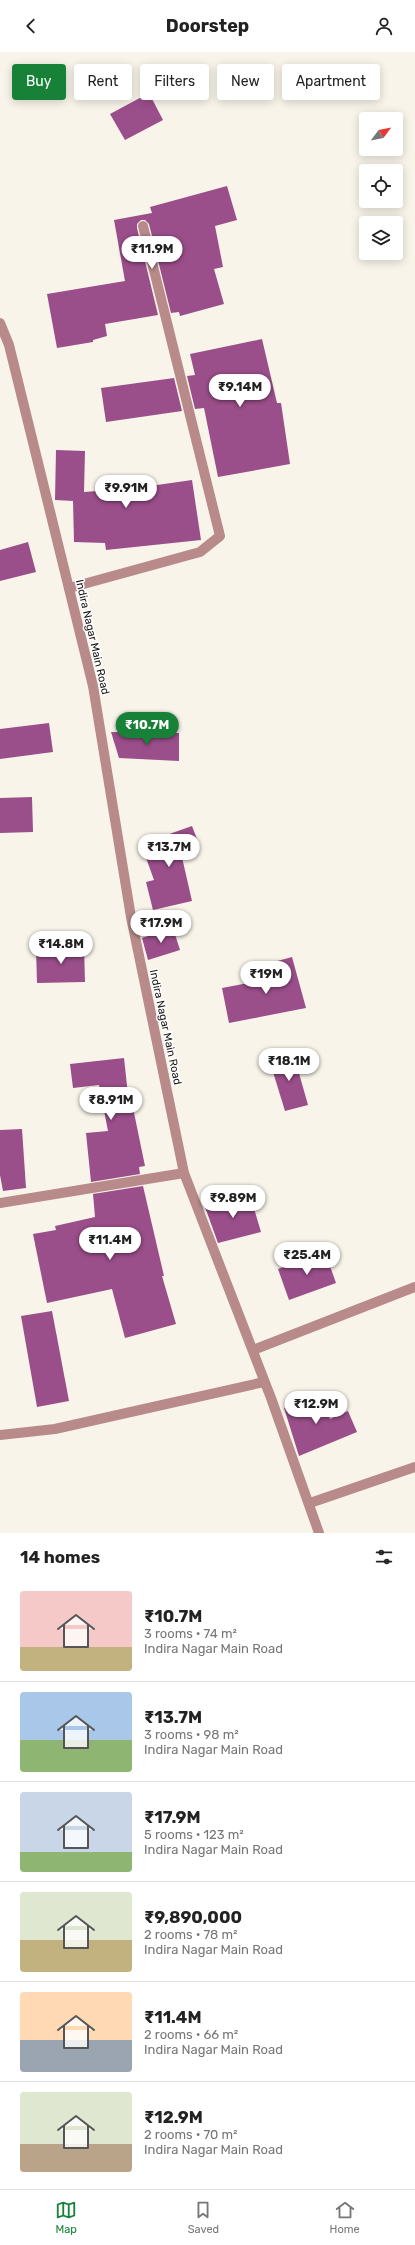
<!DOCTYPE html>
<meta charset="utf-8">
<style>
body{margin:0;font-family:Rubik,sans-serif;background:#f6f6f6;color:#222;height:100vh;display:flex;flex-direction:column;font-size:15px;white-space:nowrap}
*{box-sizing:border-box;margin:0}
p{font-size:13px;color:#767676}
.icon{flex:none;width:22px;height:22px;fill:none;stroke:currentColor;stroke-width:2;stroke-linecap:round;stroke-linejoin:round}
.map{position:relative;height:1481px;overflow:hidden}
.details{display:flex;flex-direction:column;background:#fff;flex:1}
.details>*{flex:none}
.hud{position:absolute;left:12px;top:12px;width:391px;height:36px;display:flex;gap:8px}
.needle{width:26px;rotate:58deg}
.buttons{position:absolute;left:359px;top:60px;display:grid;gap:8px}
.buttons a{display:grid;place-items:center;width:44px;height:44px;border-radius:4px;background:#fff;box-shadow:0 2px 10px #0003;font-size:20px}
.price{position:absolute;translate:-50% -34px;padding:0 9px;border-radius:14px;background:#fff;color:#222;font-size:13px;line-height:26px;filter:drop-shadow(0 1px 2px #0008)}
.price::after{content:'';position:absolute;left:50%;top:24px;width:12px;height:9px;margin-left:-6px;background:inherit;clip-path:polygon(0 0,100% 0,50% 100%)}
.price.selected{background:#168137;color:#fff}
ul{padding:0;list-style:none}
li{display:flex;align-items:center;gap:12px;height:100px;padding:0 20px}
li+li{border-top:1px solid #e0e0e0}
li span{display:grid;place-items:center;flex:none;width:112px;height:80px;border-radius:4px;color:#555}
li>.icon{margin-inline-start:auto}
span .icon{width:48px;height:48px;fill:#fffc;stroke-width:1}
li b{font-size:17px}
h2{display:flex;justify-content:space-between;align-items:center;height:48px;padding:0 20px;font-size:17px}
.tag{padding:0 14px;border-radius:4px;background:#fff;box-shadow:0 2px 10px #0003;font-size:14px;line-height:36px}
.tag.selected{background:#168137;color:#fff}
header{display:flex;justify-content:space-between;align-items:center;height:52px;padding:0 20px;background:#fff;font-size:18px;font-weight:700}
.tabs{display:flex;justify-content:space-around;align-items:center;height:56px;border-top:1px solid #e0e0e0;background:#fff;font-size:11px;color:#767676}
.tabs a{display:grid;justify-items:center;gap:2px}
.tabs .selected{color:#168137}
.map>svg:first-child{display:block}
</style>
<header><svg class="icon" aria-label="back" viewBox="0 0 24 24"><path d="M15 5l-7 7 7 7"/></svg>Doorstep<svg class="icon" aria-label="person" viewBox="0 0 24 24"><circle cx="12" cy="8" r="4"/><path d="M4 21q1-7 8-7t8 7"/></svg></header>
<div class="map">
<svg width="415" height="1481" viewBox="0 0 415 1481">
<rect width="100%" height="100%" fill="#f8f4e9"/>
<g fill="#9a4e8a">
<polygon points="149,41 163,68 125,88 110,62"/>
<polygon points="227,134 237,168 215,174 223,215 214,217 224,252 180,264 179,260 171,261 149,172 145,168 141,168 137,172 137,176 158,263 105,272 107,284 93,288 93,290 57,296 47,242 125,229 114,168 152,161 150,155"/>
<polygon points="262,287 277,351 281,351 290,412 218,425 204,356 195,357 187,324 195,323 190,302"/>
<polygon points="174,326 182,359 106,370 101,336"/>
<polygon points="56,398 85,399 84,440 136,436 192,428 201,488 106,498 105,491 74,490 73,449 55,448"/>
<polygon points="28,490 36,520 0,529 0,498"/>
<polygon points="49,671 53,700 0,707 0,677"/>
<polygon points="111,680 179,681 179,709 119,706"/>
<polygon points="32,745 33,780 0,781 0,746"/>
<polygon points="192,774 200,795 181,801 192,849 153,858 146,830 154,828 141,792"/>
<polygon points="173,876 180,898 148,908 142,886"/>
<polygon points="84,894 85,930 37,931 36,896"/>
<polygon points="292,905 306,956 229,971 222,936 274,926 270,911"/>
<polygon points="293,1000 308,1053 285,1059 269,1007"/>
<polygon points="124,1006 129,1052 132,1051 145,1114 139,1115 140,1122 91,1130 86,1081 108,1079 99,1033 73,1036 70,1012"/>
<polygon points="22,1077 26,1136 3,1139 0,1123 0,1078"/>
<polygon points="143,1134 164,1224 162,1224 176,1272 125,1286 112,1237 47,1251 33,1182 56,1178 55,1174 95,1165 93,1142"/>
<polygon points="250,1143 261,1180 218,1191 205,1155"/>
<polygon points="325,1200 336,1231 289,1248 278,1217"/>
<polygon points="52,1259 69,1349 37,1355 21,1264"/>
<polygon points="319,1341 330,1367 348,1359 357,1380 299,1404 284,1356"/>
</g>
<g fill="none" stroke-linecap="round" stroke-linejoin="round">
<g stroke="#b88a8a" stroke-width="10">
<polyline points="0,271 9,293 93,634 131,865 184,1121 271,1346 319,1481"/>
<polyline points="69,536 200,500 220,484 143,174"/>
<polyline points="0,1151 184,1121"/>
<polyline points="253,1298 415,1235"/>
<polyline points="0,1383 55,1377 264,1330"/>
<polyline points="310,1451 415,1415"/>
</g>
</g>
<g text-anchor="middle" stroke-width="3" stroke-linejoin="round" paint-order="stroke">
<g font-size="11" fill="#171512" stroke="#fff">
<text transform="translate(93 585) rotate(77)" y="4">Indira Nagar Main Road</text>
<text transform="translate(166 975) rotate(78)" y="4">Indira Nagar Main Road</text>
</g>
</g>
</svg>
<div class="buttons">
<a><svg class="needle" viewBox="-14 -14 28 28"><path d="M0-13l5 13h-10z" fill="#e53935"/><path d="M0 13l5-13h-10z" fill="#767676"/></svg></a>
<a><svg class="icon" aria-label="locate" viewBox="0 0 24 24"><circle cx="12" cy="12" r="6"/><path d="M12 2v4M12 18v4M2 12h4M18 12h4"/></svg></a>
<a><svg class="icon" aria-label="layers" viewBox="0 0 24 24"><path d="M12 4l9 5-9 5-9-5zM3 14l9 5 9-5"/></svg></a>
</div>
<b class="price" style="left:152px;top:218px">₹11.9M</b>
<b class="price" style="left:240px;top:356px">₹9.14M</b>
<b class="price" style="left:126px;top:457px">₹9.91M</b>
<b class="price selected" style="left:147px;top:694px">₹10.7M</b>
<b class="price" style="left:169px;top:816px">₹13.7M</b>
<b class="price" style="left:161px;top:892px">₹17.9M</b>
<b class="price" style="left:61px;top:913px">₹14.8M</b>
<b class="price" style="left:266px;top:943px">₹19M</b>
<b class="price" style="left:289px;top:1030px">₹18.1M</b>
<b class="price" style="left:111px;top:1069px">₹8.91M</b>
<b class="price" style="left:233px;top:1167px">₹9.89M</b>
<b class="price" style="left:110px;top:1209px">₹11.4M</b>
<b class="price" style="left:307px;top:1224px">₹25.4M</b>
<b class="price" style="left:316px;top:1373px">₹12.9M</b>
<div class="hud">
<a class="tag selected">Buy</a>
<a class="tag">Rent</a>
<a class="tag">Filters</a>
<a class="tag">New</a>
<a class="tag">Apartment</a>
</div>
</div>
<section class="details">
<h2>14 homes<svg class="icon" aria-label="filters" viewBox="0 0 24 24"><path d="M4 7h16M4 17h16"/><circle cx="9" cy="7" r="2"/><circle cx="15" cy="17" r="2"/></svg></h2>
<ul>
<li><span style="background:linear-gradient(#f6c9c9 70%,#c2b280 0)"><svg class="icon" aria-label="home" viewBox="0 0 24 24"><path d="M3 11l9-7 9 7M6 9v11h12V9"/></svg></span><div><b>₹10.7M</b><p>3 rooms · 74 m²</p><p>Indira Nagar Main Road</p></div></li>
<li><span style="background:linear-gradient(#a9c7e8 60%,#8fb573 0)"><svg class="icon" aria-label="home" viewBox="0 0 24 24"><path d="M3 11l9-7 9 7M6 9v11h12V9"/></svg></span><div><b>₹13.7M</b><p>3 rooms · 98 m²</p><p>Indira Nagar Main Road</p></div></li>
<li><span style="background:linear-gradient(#c9d6e8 75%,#8fb573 0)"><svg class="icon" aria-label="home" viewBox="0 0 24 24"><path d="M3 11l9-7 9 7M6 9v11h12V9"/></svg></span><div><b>₹17.9M</b><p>5 rooms · 123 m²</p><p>Indira Nagar Main Road</p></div></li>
<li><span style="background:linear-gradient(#dfe7d0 60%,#c2b280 0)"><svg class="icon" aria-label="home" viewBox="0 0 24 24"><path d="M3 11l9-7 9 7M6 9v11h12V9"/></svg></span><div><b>₹9,890,000</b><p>2 rooms · 78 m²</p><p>Indira Nagar Main Road</p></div></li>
<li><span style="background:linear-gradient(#ffd9b3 60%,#9aa5b1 0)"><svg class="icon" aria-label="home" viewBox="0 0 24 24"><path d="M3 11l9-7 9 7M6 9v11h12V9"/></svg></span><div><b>₹11.4M</b><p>2 rooms · 66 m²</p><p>Indira Nagar Main Road</p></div></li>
<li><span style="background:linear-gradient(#dfe7d0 65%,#b9a48a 0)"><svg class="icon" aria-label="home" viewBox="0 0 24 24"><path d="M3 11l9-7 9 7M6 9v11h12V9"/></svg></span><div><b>₹12.9M</b><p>2 rooms · 70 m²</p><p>Indira Nagar Main Road</p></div></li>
</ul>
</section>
<nav class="tabs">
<a class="selected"><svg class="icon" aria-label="map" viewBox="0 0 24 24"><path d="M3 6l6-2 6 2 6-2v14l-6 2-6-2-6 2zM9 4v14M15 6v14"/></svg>Map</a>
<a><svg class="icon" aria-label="saved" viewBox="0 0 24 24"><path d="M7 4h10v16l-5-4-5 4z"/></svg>Saved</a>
<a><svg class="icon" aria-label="home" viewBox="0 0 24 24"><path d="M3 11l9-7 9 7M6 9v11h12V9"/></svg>Home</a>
</nav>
